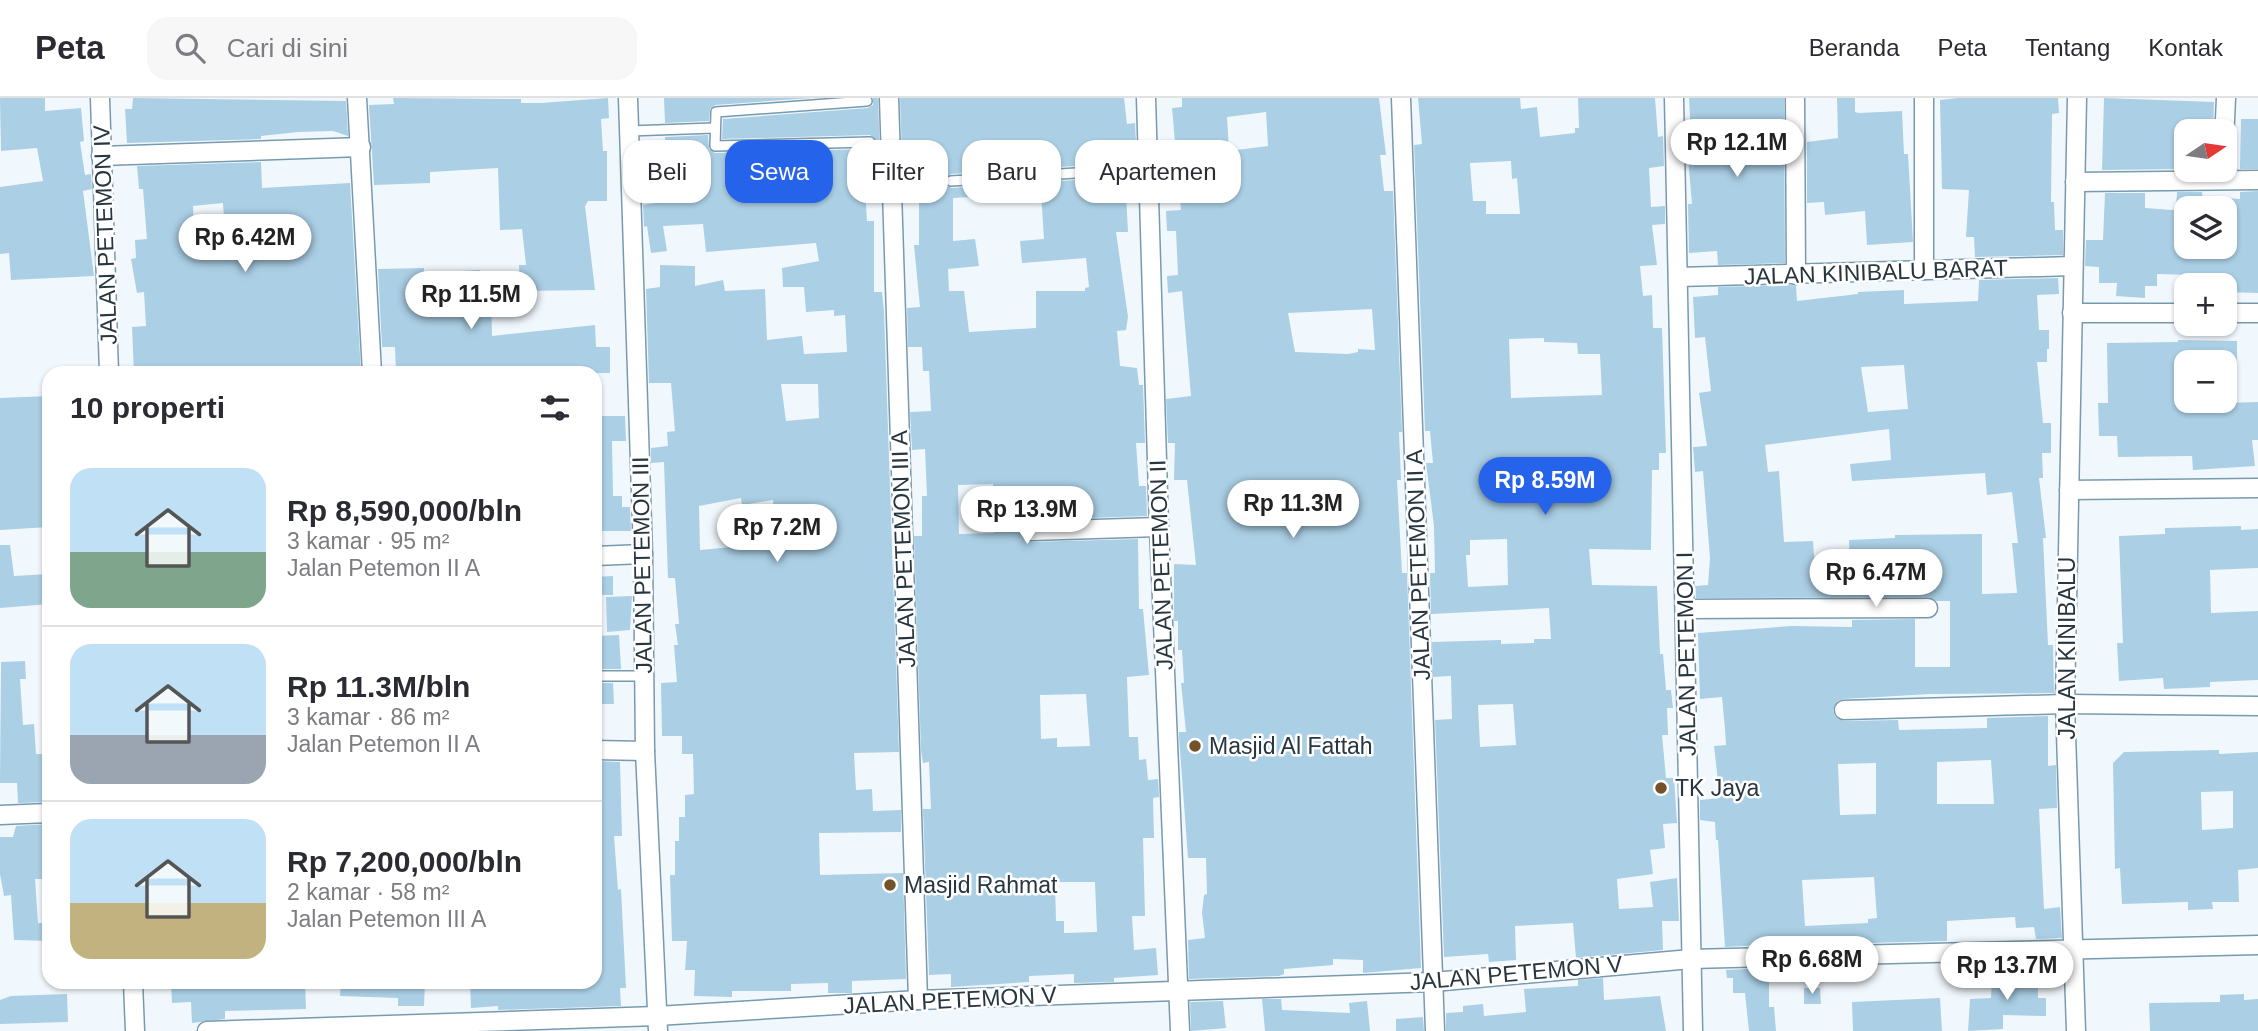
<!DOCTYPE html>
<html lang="id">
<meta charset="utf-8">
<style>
body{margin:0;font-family:Arial,sans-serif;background:#f7f7f7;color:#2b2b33;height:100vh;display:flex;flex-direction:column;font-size:26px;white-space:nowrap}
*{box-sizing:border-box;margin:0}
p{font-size:23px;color:#7c7c81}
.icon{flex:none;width:38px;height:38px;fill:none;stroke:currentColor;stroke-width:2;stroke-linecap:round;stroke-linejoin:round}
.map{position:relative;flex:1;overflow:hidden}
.details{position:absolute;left:42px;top:268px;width:560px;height:623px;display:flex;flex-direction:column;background:#fff;border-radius:21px;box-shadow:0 2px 5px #0004}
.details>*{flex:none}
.banner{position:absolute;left:623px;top:42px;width:665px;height:63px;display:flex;gap:14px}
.needle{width:46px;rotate:77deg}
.tools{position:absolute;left:2174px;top:21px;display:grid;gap:14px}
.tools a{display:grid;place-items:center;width:63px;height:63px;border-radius:14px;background:#fff;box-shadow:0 2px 5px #0004;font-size:35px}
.price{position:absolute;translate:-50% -60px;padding:0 16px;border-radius:24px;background:#fff;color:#222;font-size:23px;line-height:46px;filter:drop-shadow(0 2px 4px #0008)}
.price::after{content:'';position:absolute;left:50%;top:42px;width:21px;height:16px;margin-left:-10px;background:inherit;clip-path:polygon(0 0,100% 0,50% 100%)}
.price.active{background:#2563eb;color:#fff}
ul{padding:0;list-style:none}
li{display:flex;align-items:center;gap:21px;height:175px;padding:0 28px}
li+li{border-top:2px solid #e1e1e2}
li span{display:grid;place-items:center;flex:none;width:196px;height:140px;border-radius:21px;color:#555}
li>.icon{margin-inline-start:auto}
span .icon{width:84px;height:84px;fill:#fffc;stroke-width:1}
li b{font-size:30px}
h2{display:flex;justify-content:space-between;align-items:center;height:84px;padding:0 28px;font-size:30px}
.pill{padding:0 24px;border-radius:21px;background:#fff;box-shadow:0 2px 5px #0004;font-size:24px;line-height:63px}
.pill.active{background:#2563eb;color:#fff}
header{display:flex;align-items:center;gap:42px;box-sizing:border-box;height:98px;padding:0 35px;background:#fff;border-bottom:2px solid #e1e1e2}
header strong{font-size:33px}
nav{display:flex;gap:38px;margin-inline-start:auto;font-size:24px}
.search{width:490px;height:63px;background:#f7f7f7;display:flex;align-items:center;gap:18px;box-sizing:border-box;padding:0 24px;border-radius:21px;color:#7c7c81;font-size:26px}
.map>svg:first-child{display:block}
</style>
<header>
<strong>Peta</strong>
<div class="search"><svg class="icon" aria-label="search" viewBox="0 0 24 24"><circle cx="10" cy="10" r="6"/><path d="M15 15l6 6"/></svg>Cari di sini</div>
<nav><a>Beranda</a><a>Peta</a><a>Tentang</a><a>Kontak</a></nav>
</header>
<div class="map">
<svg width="2258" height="933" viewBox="0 0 2258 933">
<rect width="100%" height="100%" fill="#f1f8fd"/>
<g fill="#abcfe5" fill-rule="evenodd">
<polygon points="0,0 45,0 45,13 81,10 84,43 80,44 85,77 91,76 92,91 83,93 94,178 11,182 9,155 0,156 0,89 43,83 37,50 1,53"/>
<polygon points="133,0 346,3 348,38 333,33 298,34 261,38 261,41 127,45 125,11 132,11"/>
<polygon points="393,0 521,1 521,5 541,5 608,0 609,20 601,21 603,53 607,53 607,103 588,103 585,108 595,192 520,193 519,167 526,167 522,131 500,132 498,70 430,74 430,85 374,87 369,7 394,6"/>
<polygon points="664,0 812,0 715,7 710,11 709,23 665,25"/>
<path d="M873 0H878L881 90H865L867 123H874V194H882L884 213 899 654 854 655 856 692 872 691 873 713 901 712V734L819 735 820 777 903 775 906 881 852 883V895H828V885L791 886V893H732V899L694 898 695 872H685L687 843H672L670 777H675V743H679V719H685V697L694 696 693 656H682V638H662L661 585 677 584 674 547H678L675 526H679L675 480H668L664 364 651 365V350L668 348 667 334 675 333 671 285H649L646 191 660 189V167L695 168V188L723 182 725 193 765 191 767 242 802 238 804 256 847 254 845 217 834 218V212L806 214 804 189H783L782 170 819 163 816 145 706 154 703 126 663 128 667 153 651 155 647 128 644 129 643 107 656 105 652 61 666 60 665 39 708 37 709 51 715 55 871 51 877 43 870 37 722 41 723 21 868 10 873 7ZM781 286H818L819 320 786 323ZM741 400 742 407 773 402 776 445 700 452 699 408Z"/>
<path d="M900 0H1124L1127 26 1135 25 1136 44 1121 46 1123 73 1107 66 951 76 944 83 951 90 1105 80 1114 87H1124L1126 96 1128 134H1116L1128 219 1126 232 1117 233 1120 268 1137 270 1139 287H1143L1145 345H1136L1139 388H1146L1147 418 1031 422 1021 427 1020 434 1025 443 1031 444 1138 441 1139 511H1143L1149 577 1127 579 1129 639H1138L1139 662 1146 661 1148 682 1158 681 1159 699 1153 700 1154 740H1143L1145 818H1132L1134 852 1156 850 1158 877 1114 880V884L1074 885V876L1029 878V884L951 889V876L929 877 923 711H931L929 664 923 665 921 652 914 438H922V398H927L925 351 912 352 910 314 931 313 929 273H923L922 249H908L907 210 920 209 914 147H919V97L906 98 903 90ZM1041 95 1044 141 1020 143 1022 165 1086 160 1089 189 1085 190V193H1036V230L969 234 964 193H949L948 171 979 168 975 141 953 143V100ZM993 386 994 435 959 436 958 387ZM1086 596 1090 648 1057 649V640L1041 641 1040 597ZM1055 784H1095L1097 834 1064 835V823H1056Z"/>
<path d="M1182 0H1379L1386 57H1380L1384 93H1393L1402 334H1399L1401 382H1397L1402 475H1407L1421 870 1363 875V862L1333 861V867L1284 871V876L1279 878 1189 881 1188 842 1205 840 1202 815 1204 797 1207 796 1206 760H1188L1179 639V634H1186L1181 585H1184L1182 552H1178V523H1174V466L1196 467 1187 382H1174L1175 345H1168L1166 301 1191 298 1182 193 1168 195 1167 178 1178 177 1176 133H1167L1166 113 1181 112 1172 10 1182 9ZM1266 14 1268 48 1229 53 1227 19ZM1372 211 1375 252 1358 251V254L1348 256 1295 254 1288 215Z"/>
<path d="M1418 0H1520L1521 11 1537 9 1540 39 1575 35V30H1579L1578 0H1655L1658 39 1663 38 1664 68 1649 70 1651 109 1665 108V126L1652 127 1657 167 1640 168 1643 198 1652 197 1653 230H1662L1666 355H1659V372H1652L1651 452 1589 451 1592 487 1657 488 1660 556H1663L1666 592H1671L1673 610H1667L1668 637H1662L1666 680H1674L1677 725 1663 726 1665 750 1650 752 1653 776 1617 781 1619 811 1653 809 1650 784 1677 780 1679 823H1662L1663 852 1576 860 1573 825 1515 828 1516 862 1489 864 1488 856 1444 859 1435 622 1452 621 1451 578 1433 579 1432 544 1501 542V546L1534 545V541H1551L1549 510 1431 516 1430 475H1435L1434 428 1426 365H1433L1430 333H1425L1414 47 1422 46ZM1511 63 1512 81 1517 80 1520 116H1486V103H1473L1470 65ZM1544 240V244L1577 245 1578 256H1600L1602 297 1511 300 1509 241ZM1507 441 1508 487 1468 489 1466 457H1470V442ZM1513 606 1516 647 1480 649 1478 607Z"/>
<polygon points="1689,0 1784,0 1785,165 1718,167 1717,153 1689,155 1688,106 1692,106 1686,36 1691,36"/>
<polygon points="1837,0 1855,0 1855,14 1859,15 1902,13 1904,56 1908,56 1913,144 1867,147 1865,113 1825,117 1824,104 1807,105 1807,44 1838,40"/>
<polygon points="1958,0 2058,0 2059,15 2052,16 2051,104 2054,104 2055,132 2063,132 2063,157 1975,159 1974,139 1966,139 1969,92 1942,91 1940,2"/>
<polygon points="2104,0 2214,4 2213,33 2186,33 2186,71 2102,72"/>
<polygon points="2241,21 2258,21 2258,71 2240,71"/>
<path d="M261 64 262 90 350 85 361 275H257V272L134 275 132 229 146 228 144 194 137 195 131 161 136 160 135 142 147 141 143 91H139L137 68ZM223 105 225 136 194 138 193 108Z"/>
<polygon points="2258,93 2258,195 2224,194 2224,187 2188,187 2189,177 2157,176 2157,188 2145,188 2145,200 2116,198 2117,185 2099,185 2099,169 2085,168 2086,142 2103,142 2105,95 2145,95 2145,110 2186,113 2186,149 2224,149 2224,100 2240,101 2240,94"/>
<polygon points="2177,94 2202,94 2204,110 2176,110"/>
<polygon points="424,170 424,175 480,172 482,198 491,198 492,238 595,227 596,249 610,249 610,275 396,275 395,249 382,249 378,171"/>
<path d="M2058 180 2059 196 2037 197 2039 232H2049V251H2047V264H2037L2043 325H2051V355H2042L2043 380H2039L2046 440H2043L2048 547H2053L2054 595 1930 596 1844 601 1838 603 1833 612 1835 618 1844 623 1898 622 1899 632 1987 630V620L2048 618V668L2056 667 2057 710 2039 711 2044 811 2060 809 2062 840 2036 841 2034 829 2016 830 2015 819 1947 823V843L1869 845V842L1725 849 1718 742H1716L1715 724 1700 722V702L1720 700 1714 648 1726 647 1725 631 1722 599 1700 601 1698 535 1792 528 1852 529V522L1915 521V569H1950V503H1937L1928 499 1696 500 1695 488 1708 487 1710 460 1703 373 1695 374 1693 349 1707 348 1699 295 1711 293 1705 239 1695 240 1693 199 1718 197V189L1791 187 1796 188 1797 203 1858 196V194L1904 192V206L1978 203 1979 182ZM1904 267 1908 311 1868 314 1861 269ZM1889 331 1891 362 1850 366 1852 383 1985 375 1987 397 2012 394 2018 445H2012L2017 495 1982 496V436L1895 437V440L1849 442 1850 470 1815 471 1813 443 1784 444 1779 373 1768 374 1765 347ZM1991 662 1994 706H1937V664ZM1876 665V716L1840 717 1838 666ZM1874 779 1877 820 1868 821V825L1805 828 1802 782Z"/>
<polygon points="2178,242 2237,243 2237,264 2186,264 2186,303 2187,312 2224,311 2224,305 2258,304 2258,342 2252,342 2255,368 2193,372 2192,358 2118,359 2117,338 2099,338 2098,305 2108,305 2107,245 2178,244"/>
<polygon points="49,298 49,429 0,432 0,300"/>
<polygon points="595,318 625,318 626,343 612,343 613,398 622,398 622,409 630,409 631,433 595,433"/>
<polygon points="2241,428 2241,432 2258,431 2258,470 2210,472 2211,515 2258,513 2258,582 2210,584 2210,589 2164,591 2163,580 2119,583 2117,545 2123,545 2119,438 2165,436 2165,430"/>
<polygon points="0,447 10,447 14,478 49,476 49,506 0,510"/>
<polygon points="613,478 613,497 595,497 595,479"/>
<polygon points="632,498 630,532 607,534 606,499"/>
<polygon points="619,537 621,571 595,571 595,538"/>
<polygon points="25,563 26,581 20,581 23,627 34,626 36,656 49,656 49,704 18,705 17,685 0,685 1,564"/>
<polygon points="595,585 613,585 614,606 595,606"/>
<path d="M2219 652V656L2258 654V770L2238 772 2239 804H2212L2213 811 2188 812V804L2122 806 2120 770 2115 771 2113 665 2124 654ZM2233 693V730L2202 732 2201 694Z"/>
<polygon points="595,663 620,664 622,738 614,738 618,792 621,791 626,890 620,890 621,908 498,912 498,908 471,910 470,884 595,884"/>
<polygon points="49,726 49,732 46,732 47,781 35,781 38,825 49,825 49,843 14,842 11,797 4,798 0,776 0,739 13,739 16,728"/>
<polygon points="1769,870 1769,909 1774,909 1776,933 1749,933 1745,895 1733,895 1733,880 1727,880 1726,872"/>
<polygon points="1992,876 2038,876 2038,900 2046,900 2046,918 2003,917 2003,931 1968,933 1970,901 1991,900"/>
<polygon points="1603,880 1604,902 1660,898 1666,933 1446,933 1446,915 1463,914 1463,908 1483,906 1484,918 1526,914 1524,891 1578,888 1578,882"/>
<polygon points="171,884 305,884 306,911 225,913 225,921 192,925 191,904 172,905"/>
<polygon points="341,884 425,884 424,908 398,908 398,900 340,898"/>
<polygon points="1804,890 1820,890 1821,906 1804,906"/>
<polygon points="67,896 68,924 0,926 0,902 11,898"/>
<polygon points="2244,896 2244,902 2258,901 2258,933 2150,933 2149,905 2220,904 2220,897"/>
<polygon points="1940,900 1942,933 1853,933 1852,904"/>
<polygon points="1262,901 1281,901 1282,912 1350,915 1349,905 1367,903 1370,933 1265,933"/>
<polygon points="1223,903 1226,930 1191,933 1190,904"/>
<polygon points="1423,919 1424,933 1396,933 1396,921"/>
</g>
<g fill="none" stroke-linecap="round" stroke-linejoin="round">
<g stroke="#789aaf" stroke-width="12">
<g id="lane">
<polyline points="867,3 716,14 715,48 870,44"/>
<polyline points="629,33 714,30"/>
<polyline points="951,83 1107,73 1117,81 1149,78"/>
<polyline points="595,578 645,578"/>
</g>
</g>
<g stroke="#789aaf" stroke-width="21">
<g id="street">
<polyline points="100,0 109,275"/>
<polyline points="357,0 372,275"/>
<polyline points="628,0 643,456 645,653 658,933"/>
<polyline points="889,0 918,902"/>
<polyline points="1146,0 1159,429 1180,933"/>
<polyline points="1401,0 1435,933"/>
<polyline points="1674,0 1693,933"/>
<polyline points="1795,0 1796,177"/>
<polyline points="2224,43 2226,0"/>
<polyline points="101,58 361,49"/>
<polyline points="2075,84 2258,82"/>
<polyline points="1924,172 1924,0"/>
<polyline points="1678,179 2073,168"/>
<polyline points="2072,215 2186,215"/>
<polyline points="2224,215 2258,215"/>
<polyline points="2069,392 2258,390"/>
<polyline points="1031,433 1159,429"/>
<polyline points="595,458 643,456"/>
<polyline points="1685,511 1928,510"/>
<polyline points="1844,612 2065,606 2258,608"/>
<polyline points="595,652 645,653"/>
<polyline points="0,717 49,715"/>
<polyline points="133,884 135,933"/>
<polyline points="207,933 657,918 918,902 1433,884 1691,861 2258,847"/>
<polyline points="2076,933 2065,606 2077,0"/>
</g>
</g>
<use href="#lane" stroke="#fff" stroke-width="9"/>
<use href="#street" stroke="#fff" stroke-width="18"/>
</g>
<g fill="#735229" stroke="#fff" stroke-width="2.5">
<circle cx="1195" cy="648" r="7"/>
<circle cx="1661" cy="690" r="7"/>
<circle cx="890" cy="787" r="7"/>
</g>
<g text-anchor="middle" stroke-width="5" stroke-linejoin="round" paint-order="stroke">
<g font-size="23" fill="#28363f" stroke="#fff">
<text transform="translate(105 137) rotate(-92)" y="8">JALAN PETEMON IV</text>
<text transform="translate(1876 174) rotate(-2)" y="8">JALAN KINIBALU BARAT</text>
<text transform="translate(903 451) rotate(-92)" y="8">JALAN PETEMON III A</text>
<text transform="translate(642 467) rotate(-91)" y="8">JALAN PETEMON III</text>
<text transform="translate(1161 467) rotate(-92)" y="8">JALAN PETEMON II</text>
<text transform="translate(1418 467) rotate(-92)" y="8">JALAN PETEMON II A</text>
<text transform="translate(2067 550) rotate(-90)" y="8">JALAN KINIBALU</text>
<text transform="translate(1686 556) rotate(-91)" y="8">JALAN PETEMON I</text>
<text transform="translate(1516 875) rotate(-5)" y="8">JALAN PETEMON V</text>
<text transform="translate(950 902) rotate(-3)" y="8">JALAN PETEMON V</text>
</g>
<g font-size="23" fill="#28363f" stroke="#fff" text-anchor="start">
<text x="1209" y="656">Masjid Al Fattah</text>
<text x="1675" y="698">TK Jaya</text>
<text x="904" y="795">Masjid Rahmat</text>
</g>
</g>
</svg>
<div class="tools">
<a><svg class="needle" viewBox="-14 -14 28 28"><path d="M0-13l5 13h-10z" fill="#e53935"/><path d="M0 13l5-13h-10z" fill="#7c7c81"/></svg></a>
<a><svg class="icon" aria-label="layers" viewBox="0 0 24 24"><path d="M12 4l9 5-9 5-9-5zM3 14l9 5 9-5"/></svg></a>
<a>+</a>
<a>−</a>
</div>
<b class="price" style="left:1737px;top:81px">Rp 12.1M</b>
<b class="price" style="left:245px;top:176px">Rp 6.42M</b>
<b class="price" style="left:471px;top:233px">Rp 11.5M</b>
<b class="price active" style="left:1545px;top:419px">Rp 8.59M</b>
<b class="price" style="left:1293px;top:442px">Rp 11.3M</b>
<b class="price" style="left:1027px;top:448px">Rp 13.9M</b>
<b class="price" style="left:777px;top:466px">Rp 7.2M</b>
<b class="price" style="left:1876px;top:511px">Rp 6.47M</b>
<b class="price" style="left:1812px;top:898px">Rp 6.68M</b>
<b class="price" style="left:2007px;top:904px">Rp 13.7M</b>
<div class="banner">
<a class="pill">Beli</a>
<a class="pill active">Sewa</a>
<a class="pill">Filter</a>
<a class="pill">Baru</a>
<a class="pill">Apartemen</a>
</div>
<section class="details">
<h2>10 properti<svg class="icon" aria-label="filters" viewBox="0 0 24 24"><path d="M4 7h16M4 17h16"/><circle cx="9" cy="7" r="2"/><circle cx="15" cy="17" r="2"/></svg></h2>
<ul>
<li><span style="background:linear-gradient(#bfe0f5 60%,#7fa58c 0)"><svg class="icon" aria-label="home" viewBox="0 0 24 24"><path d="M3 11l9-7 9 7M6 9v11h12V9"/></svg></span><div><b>Rp 8,590,000/bln</b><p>3 kamar · 95 m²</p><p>Jalan Petemon II A</p></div></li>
<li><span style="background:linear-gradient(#bfe0f5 65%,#9aa5b1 0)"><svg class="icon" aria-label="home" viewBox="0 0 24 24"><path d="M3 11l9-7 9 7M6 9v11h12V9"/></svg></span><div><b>Rp 11.3M/bln</b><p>3 kamar · 86 m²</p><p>Jalan Petemon II A</p></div></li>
<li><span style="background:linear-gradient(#bfe0f5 60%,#c2b280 0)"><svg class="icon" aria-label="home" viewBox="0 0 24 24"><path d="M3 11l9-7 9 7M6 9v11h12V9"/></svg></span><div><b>Rp 7,200,000/bln</b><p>2 kamar · 58 m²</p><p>Jalan Petemon III A</p></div></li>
</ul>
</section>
</div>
